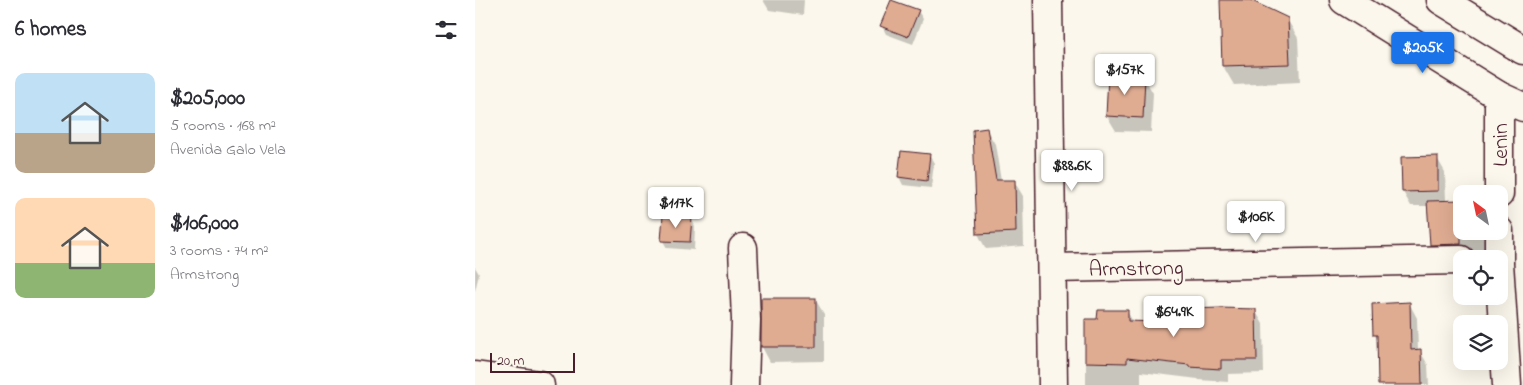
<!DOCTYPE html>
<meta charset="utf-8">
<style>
body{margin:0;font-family:"Indie Flower",sans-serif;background:#f7f7f7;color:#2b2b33;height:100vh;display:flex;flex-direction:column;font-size:19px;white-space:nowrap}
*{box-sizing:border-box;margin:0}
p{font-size:16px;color:#7c7c81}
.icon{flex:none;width:28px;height:28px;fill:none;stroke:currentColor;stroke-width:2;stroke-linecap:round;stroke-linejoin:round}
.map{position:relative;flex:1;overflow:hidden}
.side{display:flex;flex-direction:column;background:#fff;width:475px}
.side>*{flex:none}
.needle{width:32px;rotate:327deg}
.fabs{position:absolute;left:978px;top:185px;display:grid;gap:10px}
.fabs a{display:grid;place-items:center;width:55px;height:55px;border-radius:10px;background:#fff;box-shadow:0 5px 20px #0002;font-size:25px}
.scale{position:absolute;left:15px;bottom:12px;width:85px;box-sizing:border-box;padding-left:5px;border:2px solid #4a1f2b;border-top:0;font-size:14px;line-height:18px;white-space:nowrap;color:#4a1f2b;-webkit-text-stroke:4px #fbf7ec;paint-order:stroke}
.price{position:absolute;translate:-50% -42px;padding:0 11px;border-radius:5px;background:#fff;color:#222;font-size:16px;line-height:32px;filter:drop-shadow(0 1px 2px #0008)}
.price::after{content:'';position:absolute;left:50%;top:30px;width:15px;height:11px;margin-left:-8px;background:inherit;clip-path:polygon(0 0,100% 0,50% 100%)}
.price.current{background:#1a73e8;color:#fff}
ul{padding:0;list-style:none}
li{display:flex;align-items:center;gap:15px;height:125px;padding:0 15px}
li span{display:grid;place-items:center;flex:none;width:140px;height:100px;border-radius:10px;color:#555}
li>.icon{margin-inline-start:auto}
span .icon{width:60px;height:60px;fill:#fffc;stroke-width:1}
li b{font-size:21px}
h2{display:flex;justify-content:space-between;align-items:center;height:60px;padding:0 15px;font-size:21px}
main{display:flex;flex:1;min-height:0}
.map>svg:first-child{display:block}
</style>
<main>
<section class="side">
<h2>6 homes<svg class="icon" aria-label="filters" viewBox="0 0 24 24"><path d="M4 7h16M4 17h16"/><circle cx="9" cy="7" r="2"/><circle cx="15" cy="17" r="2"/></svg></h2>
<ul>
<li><span style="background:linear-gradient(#bfe0f5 60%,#b9a48a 0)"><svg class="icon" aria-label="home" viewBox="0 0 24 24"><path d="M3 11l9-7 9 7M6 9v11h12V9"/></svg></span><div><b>$205,000</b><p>5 rooms · 168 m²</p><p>Avenida Galo Vela</p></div></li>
<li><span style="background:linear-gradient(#ffd9b3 65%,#8fb573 0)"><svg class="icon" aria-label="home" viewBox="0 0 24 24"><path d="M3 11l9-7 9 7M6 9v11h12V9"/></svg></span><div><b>$106,000</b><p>3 rooms · 74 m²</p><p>Armstrong</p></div></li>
</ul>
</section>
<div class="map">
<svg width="1048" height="385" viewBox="0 0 1048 385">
<rect width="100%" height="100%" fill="#fbf7ec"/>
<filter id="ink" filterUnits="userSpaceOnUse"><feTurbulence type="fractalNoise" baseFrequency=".02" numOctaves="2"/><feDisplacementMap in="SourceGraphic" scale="10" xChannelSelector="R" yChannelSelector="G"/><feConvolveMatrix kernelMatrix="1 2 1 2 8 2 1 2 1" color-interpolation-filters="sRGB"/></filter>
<g filter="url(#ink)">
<g fill="#0003">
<polygon points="288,0 329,0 328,15 294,10"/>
<polygon points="746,0 772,0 812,19 823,38 825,82 759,85 748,66"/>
<polygon points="443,11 448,19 438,44 411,34 407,26"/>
<polygon points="634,77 669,78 678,93 676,132 641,131 632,116"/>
<polygon points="511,129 520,144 526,181 539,181 548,196 549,246 511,249 503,234 499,131"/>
<polygon points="454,155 459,163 456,188 428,185 424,177"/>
<polygon points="962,158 970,172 971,201 986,201 986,231 1008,231 1011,259 963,257 956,245 954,206 936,206 928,192"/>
<polygon points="216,218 220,226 219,250 192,248 188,241"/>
<polygon points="0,267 4,274 0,291"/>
<polygon points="287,299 340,299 349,314 349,361 295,362 287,347"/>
<polygon points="934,303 942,318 943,351 945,351 953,365 954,385 905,385 903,342 900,335"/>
<polygon points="780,310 788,324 789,373 753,374 753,382 724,380 723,379 666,372 666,385 611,385 611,320 623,321 652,311 658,322 715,325"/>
</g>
<g fill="#dfac92" stroke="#4a1f2b">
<polygon points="416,0 444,10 433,37 405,26"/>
<polygon points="745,0 775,0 813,18 815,64 747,66"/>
<polygon points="633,75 670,77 668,118 631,116"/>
<polygon points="512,128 521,180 540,180 541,232 502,234 498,130"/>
<polygon points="426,151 455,154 452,181 423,177"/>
<polygon points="963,156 963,191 927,192 926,157"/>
<polygon points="986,200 986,244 955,245 952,201"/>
<polygon points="188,215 217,217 215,242 186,241"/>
<rect x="286" y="298" width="55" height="49"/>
<polygon points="935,302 936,350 946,349 947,385 903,385 902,335 898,335 897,304"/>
<polygon points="745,308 781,309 782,360 746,360 746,369 714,367 714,365 652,358 652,363 610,362 610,319 622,319 623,310 653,310 653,321 713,323 713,309"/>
</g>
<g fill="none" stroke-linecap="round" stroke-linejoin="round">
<g stroke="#4a1f2b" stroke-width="31">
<g id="minor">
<polyline points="573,0 578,385"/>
<polyline points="1024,96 1024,194"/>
<polyline points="1024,231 1024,259"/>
<polyline points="268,248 271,320 269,385"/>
<polyline points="1024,263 1032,385"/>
<polyline points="577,268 986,260"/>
<polyline points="0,376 65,385"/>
</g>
</g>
<g stroke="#4a1f2b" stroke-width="31">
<g id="major">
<polyline points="869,0 1024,96 1048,107"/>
<polyline points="966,0 1048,50"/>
</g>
</g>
<use href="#minor" stroke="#fbf7ec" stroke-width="28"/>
<use href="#major" stroke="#fbf7ec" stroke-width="28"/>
</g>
</g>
<g text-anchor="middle" stroke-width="5" stroke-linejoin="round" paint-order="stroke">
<g font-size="22" fill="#4a1f2b" stroke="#fbf7ec">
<text transform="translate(1024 145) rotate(-90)" y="8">Lenin</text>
<text transform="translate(661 267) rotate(-1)" y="8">Armstrong</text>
</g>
</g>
</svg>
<div class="fabs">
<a><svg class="needle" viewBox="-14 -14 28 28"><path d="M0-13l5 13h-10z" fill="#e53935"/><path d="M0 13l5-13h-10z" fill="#7c7c81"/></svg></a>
<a><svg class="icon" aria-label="locate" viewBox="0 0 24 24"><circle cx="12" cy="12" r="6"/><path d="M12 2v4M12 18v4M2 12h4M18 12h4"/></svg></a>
<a><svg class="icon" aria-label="layers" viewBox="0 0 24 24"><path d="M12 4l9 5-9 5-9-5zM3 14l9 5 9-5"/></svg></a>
</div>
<div class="scale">20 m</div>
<b class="price current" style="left:948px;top:74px">$205K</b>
<b class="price" style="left:650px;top:96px">$157K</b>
<b class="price" style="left:597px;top:192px">$88.6K</b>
<b class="price" style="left:201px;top:229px">$117K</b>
<b class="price" style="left:781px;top:243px">$106K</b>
<b class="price" style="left:699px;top:338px">$64.9K</b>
</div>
</main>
